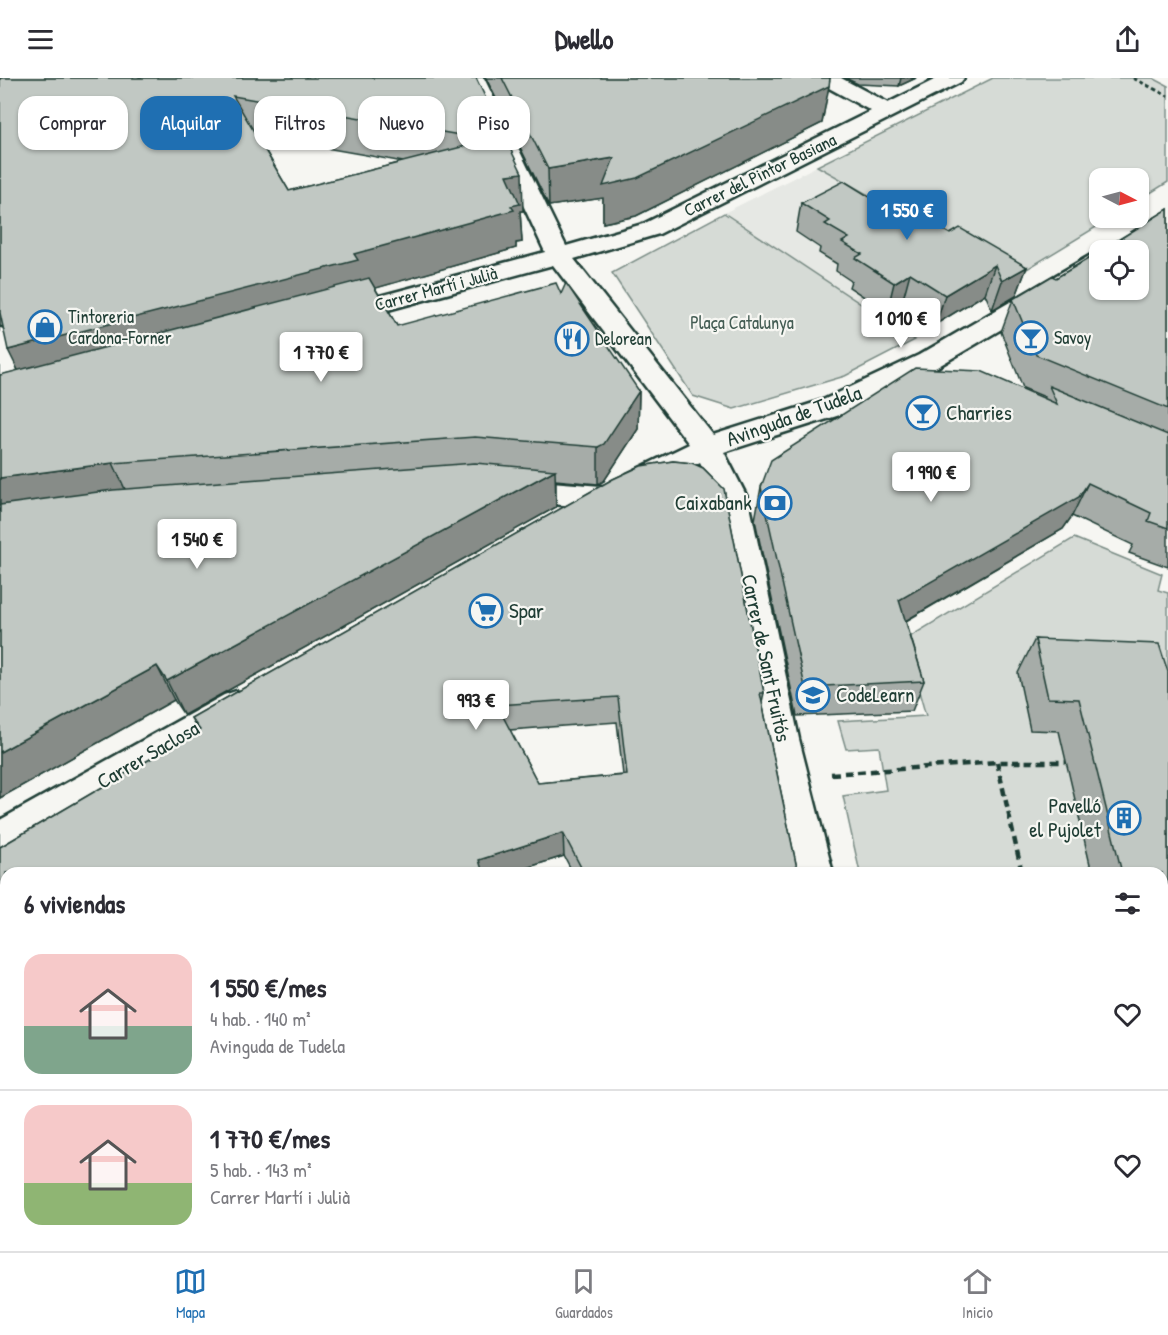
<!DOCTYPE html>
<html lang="es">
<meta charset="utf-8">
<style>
body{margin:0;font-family:"Patrick Hand",sans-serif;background:#f7f7f7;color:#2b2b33;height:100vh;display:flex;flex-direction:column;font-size:22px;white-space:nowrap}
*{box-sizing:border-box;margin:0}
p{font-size:20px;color:#7c7c81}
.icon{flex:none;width:33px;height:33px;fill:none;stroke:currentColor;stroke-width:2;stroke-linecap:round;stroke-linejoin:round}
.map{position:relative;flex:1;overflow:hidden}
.details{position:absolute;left:0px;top:789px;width:1168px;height:384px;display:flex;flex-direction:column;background:#fff;border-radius:18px 18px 0 0;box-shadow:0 2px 4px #0004}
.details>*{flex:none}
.hud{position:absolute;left:18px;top:18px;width:600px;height:54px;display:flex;gap:12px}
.needle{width:39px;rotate:96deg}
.controls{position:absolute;left:1089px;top:90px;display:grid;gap:12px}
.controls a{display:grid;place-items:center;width:60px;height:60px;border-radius:12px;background:#fff;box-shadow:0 2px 4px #0004;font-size:30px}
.price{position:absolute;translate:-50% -51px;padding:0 14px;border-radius:6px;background:#fff;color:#222;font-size:20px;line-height:39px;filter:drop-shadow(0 2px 3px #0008)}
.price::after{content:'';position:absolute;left:50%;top:36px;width:18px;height:14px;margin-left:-9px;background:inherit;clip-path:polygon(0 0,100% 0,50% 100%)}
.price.on{background:#1f6fb2;color:#fff}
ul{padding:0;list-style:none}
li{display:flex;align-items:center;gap:18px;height:150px;padding:0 24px}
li+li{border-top:2px solid #e1e1e2}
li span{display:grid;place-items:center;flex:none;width:168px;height:120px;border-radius:18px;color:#555}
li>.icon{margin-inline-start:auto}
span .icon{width:72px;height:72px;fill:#fffc;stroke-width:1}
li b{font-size:26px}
h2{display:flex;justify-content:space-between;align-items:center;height:72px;padding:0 24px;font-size:26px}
.chip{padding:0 21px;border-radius:18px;background:#fff;box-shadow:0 2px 4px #0004;font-size:21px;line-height:54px}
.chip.on{background:#1f6fb2;color:#fff}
header{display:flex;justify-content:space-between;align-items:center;height:78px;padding:0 24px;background:#fff;font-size:27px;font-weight:800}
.tabs{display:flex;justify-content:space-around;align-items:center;height:84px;border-top:2px solid #e1e1e2;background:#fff;font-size:16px;color:#7c7c81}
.tabs a{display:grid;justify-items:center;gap:3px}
.tabs .on{color:#1f6fb2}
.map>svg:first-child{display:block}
</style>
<header><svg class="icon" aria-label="menu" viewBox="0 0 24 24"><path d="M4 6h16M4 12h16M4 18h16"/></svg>Dwello<svg class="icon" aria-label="share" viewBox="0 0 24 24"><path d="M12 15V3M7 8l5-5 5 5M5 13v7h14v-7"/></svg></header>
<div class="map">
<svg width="1168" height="1173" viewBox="0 0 1168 1173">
<rect width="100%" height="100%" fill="#f6f6f2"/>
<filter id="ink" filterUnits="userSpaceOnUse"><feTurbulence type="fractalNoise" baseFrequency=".0167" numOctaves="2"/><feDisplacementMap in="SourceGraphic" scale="12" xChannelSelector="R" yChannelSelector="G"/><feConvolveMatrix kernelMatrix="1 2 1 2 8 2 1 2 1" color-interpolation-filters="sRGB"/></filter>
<g filter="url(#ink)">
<polygon fill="#e6e8e4" points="817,88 1014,199 936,246 915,262 724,135"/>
<g fill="#d6dbd6" stroke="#7a8c85" stroke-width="1.5">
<polygon points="993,0 1153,0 1168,8 1168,104 1139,122 1138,100 1100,100 1100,140 1111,140 1014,199 817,88"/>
<polygon points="724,135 915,262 845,298 734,331 693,318 612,195"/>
<polygon points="1074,460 1162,496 1158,512 1168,515 1168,1108 1162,1105 1162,795 860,795 843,718 886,712 879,669 846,671 838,643 926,638 906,568 911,558"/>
</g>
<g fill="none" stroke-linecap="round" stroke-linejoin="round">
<g stroke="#1f3d34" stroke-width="5">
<g id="street">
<path d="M464 0H484L566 168 643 146 871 33 818 4 815 0H841L888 25 938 0H964L961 4 659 156 574 181 713 357 823 322 919 277 1091 177 1100 175V193L937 289 843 336 724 374 749 423 799 661 833 795H795L765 661 719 423 700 384C679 395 650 417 627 410L622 403 627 396 689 366 553 187 340 245 331 243 327 237 331 231 545 174Z"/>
<polygon points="0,250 9,252 13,258 28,325 24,332 14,334 4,332 0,324"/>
<polygon points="513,401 601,408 611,411 616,419 611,427 601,430 513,423 503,419 498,412 503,405"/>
<polygon points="236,613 248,617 253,627 248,637 13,773 0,777 0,742 224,617"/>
<polygon points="453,1167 509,1167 506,1173 450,1173"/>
<polygon points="877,1167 923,1167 924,1173 878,1173"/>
</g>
</g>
<polyline stroke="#1f3d34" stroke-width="3" stroke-dasharray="4.5 3" stroke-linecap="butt" points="1133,0 1168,18"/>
<g stroke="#1f3d34" stroke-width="4.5" stroke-dasharray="8 5" stroke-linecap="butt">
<polyline points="997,684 1022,795"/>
<polyline points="831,696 997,684 1066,684"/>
<polyline points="1162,1003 1168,1005"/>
</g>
<use href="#street" fill="#f6f6f2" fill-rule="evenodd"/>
</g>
<g fill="#a6aca8" stroke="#1f3d34" stroke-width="1.5" fill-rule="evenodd">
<path d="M0 0H476L523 133H520L522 164 516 165V170L375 210 397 248 561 216 639 313 638 351 604 403 598 406 556 402V429L184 637 174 622 0 720V297L18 293 3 249 0 248ZM257 58 366 77 403 84 289 113Z"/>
<polygon points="486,0 830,0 822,45 636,138 603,145 603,120 549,128"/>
<polygon points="845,0 916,0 899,8 858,6"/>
<polygon points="801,125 950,156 1027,189 1016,218 992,232 985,216 936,246 902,225 887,234 849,209 851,203 836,193 837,186 819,175 820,170 796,154"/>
<polygon points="1168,131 1168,489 1129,475 1133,467 1072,438 1063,451 906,543 924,603 912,633 797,638 755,442 761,409 1044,320 1045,319 1023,310 1001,254 1013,221 1056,200"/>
<path d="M673 383 692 385 703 390 724 411 764 615 762 624 798 795H573L564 778 510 795H6V1167H378L374 1173H0V769L198 653 191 640 613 401 641 388ZM617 644 623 697 538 705 510 652Z"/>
<polygon points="1035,561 1168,594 1168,947 1162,947 1162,795 1092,795 1059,653 1030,652 1018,595"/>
<polygon points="938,1167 1162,1167 1168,1173 939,1173"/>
</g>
<g fill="#878c88" stroke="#1f3d34" stroke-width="1.5">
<polygon points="901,0 916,0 899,8"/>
<polygon points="829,8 822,45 636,138 603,145 603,120 549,128 548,91 614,80"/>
<polygon points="522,95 523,133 520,133 522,164 516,165 516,170 27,310 8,272 354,176 507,97"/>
<polygon points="995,187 985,216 936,246 945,217"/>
<polygon points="1027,189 1016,218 992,232 1002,203"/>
<polygon points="910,195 902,225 887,234 894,205"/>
<polygon points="639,313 638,351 604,403 598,406 598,369"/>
<polygon points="113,385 130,422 0,440 0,400"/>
<polygon points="555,392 556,429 184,637 167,603"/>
<polygon points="1088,405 1072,438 1063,451 888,553 899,522"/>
<polygon points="157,588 174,622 0,720 0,674"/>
<polygon points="563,755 564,778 510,795 481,795 479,782"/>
<polygon points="362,1167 378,1167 374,1173 358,1173"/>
</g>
<g fill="#c1c8c3" stroke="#1f3d34" stroke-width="1.5" fill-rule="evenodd">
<path d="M0 0H476L522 95 507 97 520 126 511 128 514 132 354 176 358 182 8 272 0 235ZM233 18 489 62 289 113Z"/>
<polygon points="502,0 830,0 829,8 637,100 603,108 614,80 548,91"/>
<polygon points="844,103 876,123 885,118 950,156 960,150 1027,189 1002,203 995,187 945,217 910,195 894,205 855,180 862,176 842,164 849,160 825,146 830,143 801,125"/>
<polygon points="1168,131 1168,331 1036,277 1013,221 1052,198 1056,200 1100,174 1100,212 1138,212 1138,172 1102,172"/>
<polygon points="369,200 397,248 556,205 561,216 566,205 639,313 604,366 598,369 475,359 113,385 0,400 0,297"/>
<polygon points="915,290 981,293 1057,326 1049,308 1168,357 1168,450 1148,443 1151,435 1088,405 1079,419 899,522 924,603 805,609 761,409 771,382"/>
<path d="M673 383 692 385 703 390 724 411 764 615H760L798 795H584L563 755 479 782 483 795H245V794L243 795H6V1167H362L358 1173H0V769L200 652 191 640 613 401 641 388ZM618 619 627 697 538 705 497 627Z"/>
<polygon points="475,385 555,392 167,603 157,588 0,674 0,427 113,412"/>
<polygon points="1035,561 1159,566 1168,594 1168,923 1162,922 1162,795 1122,795 1079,621 1048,620"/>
<polygon points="1162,1079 1168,1082 1168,1173 963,1173 961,1167 1162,1167"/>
<polygon points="568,1167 874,1167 876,1173 554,1173"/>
</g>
</g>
<defs>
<g id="shop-ring" transform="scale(1.725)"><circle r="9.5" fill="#f6f6f2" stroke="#1f6fb2" stroke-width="1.5"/><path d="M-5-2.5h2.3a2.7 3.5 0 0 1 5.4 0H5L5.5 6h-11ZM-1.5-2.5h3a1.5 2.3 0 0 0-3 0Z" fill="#1f6fb2"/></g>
<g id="bar-ring" transform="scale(1.725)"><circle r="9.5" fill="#f6f6f2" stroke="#1f6fb2" stroke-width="1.5"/><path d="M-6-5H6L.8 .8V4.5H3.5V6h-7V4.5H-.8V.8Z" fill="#1f6fb2"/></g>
<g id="restaurant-ring" transform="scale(1.725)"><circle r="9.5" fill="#f6f6f2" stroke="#1f6fb2" stroke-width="1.5"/><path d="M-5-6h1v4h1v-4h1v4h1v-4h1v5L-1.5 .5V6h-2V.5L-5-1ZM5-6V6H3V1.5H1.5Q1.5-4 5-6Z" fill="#1f6fb2"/></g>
<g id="bank-ring" transform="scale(1.725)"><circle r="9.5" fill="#f6f6f2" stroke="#1f6fb2" stroke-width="1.5"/><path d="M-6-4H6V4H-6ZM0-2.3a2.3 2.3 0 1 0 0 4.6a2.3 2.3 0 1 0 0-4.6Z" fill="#1f6fb2"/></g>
<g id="supermarket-ring" transform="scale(1.725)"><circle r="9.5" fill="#f6f6f2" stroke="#1f6fb2" stroke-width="1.5"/><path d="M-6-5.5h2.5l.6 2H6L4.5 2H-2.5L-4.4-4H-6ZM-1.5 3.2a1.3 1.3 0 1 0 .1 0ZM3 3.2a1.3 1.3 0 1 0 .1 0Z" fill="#1f6fb2"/></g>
<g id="school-ring" transform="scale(1.725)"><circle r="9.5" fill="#f6f6f2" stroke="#1f6fb2" stroke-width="1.5"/><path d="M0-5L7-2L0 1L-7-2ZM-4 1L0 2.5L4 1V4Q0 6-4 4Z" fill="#1f6fb2"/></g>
<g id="building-ring" transform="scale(1.725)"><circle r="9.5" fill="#f6f6f2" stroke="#1f6fb2" stroke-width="1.5"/><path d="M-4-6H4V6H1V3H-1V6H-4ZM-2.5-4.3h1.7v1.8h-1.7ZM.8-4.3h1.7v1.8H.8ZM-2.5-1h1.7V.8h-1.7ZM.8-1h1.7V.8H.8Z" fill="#1f6fb2"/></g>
</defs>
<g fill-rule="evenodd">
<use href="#shop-ring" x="45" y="249"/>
<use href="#bar-ring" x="1031" y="260"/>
<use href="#restaurant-ring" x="572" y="261"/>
<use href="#bar-ring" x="923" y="335"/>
<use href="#bank-ring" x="775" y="425"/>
<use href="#supermarket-ring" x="486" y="533"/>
<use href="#school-ring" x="813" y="617"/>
<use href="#building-ring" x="1124" y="740"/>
</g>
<g text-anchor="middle" stroke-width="4.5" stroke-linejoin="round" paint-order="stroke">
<g font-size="18" fill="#1f3d34" stroke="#f6f6f2">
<text transform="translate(760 97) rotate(-26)" y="6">Carrer del Pintor Basiana</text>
<text transform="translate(436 211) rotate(-15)" y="6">Carrer Martí i Julià</text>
</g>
<g font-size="18" fill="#1f3d34" stroke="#f6f6f2" text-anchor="start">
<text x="68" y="245">Tintoreria<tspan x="68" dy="21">Cardona-Forner</tspan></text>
<text x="1054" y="266">Savoy</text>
<text x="595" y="267">Delorean</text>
</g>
<g font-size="18" fill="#445d54" stroke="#f6f6f2">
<text x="742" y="251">Plaça Catalunya</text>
</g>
<g font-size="21" fill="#1f3d34" stroke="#f6f6f2" text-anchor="start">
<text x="946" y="342">Charries</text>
<text x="752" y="432" text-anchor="end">Caixabank</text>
<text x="509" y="540">Spar</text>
<text x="836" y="624">CodeLearn</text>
<text x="1101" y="735" text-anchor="end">Pavelló<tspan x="1101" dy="24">el Pujolet</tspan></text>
</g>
<g font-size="21" fill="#1f3d34" stroke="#f6f6f2">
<text transform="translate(794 338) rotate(-20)" y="7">Avinguda de Tudela</text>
<text transform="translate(766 580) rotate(78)" y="7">Carrer de Sant Fruitós</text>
<text transform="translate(148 677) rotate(-30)" y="7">Carrer Saclosa</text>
</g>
</g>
</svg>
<div class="controls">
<a><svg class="needle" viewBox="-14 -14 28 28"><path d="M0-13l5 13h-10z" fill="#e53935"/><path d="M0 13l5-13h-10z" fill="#7c7c81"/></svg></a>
<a><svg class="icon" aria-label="locate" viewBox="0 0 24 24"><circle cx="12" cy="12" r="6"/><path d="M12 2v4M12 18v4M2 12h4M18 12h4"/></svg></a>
</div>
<b class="price on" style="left:907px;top:163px">1 550 €</b>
<b class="price" style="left:901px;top:271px">1 010 €</b>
<b class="price" style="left:321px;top:305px">1 770 €</b>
<b class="price" style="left:931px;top:425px">1 990 €</b>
<b class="price" style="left:197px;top:492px">1 540 €</b>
<b class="price" style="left:476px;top:653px">993 €</b>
<div class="hud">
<a class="chip">Comprar</a>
<a class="chip on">Alquilar</a>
<a class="chip">Filtros</a>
<a class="chip">Nuevo</a>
<a class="chip">Piso</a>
</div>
<section class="details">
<h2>6 viviendas<svg class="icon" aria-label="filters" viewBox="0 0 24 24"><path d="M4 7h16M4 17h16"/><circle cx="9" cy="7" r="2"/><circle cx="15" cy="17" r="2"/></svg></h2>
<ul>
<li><span style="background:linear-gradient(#f6c9c9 60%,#7fa58c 0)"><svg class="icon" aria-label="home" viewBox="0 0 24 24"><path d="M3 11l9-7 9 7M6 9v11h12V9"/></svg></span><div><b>1 550 €/mes</b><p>4 hab. · 140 m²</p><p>Avinguda de Tudela</p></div><svg class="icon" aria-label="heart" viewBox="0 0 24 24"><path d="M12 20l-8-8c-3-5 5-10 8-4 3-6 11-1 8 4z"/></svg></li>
<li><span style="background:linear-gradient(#f6c9c9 65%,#8fb573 0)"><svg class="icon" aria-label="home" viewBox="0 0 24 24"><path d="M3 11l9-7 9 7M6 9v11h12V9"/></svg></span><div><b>1 770 €/mes</b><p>5 hab. · 143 m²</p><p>Carrer Martí i Julià</p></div><svg class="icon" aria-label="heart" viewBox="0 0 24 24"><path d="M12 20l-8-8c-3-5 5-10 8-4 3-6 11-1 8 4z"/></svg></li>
</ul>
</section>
</div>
<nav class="tabs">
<a class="on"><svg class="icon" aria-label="map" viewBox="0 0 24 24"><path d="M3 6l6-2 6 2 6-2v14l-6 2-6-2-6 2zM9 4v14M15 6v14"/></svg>Mapa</a>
<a><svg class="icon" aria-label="saved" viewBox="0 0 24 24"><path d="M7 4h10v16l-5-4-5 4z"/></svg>Guardados</a>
<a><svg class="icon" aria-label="home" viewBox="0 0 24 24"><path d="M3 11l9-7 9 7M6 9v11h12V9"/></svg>Inicio</a>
</nav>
